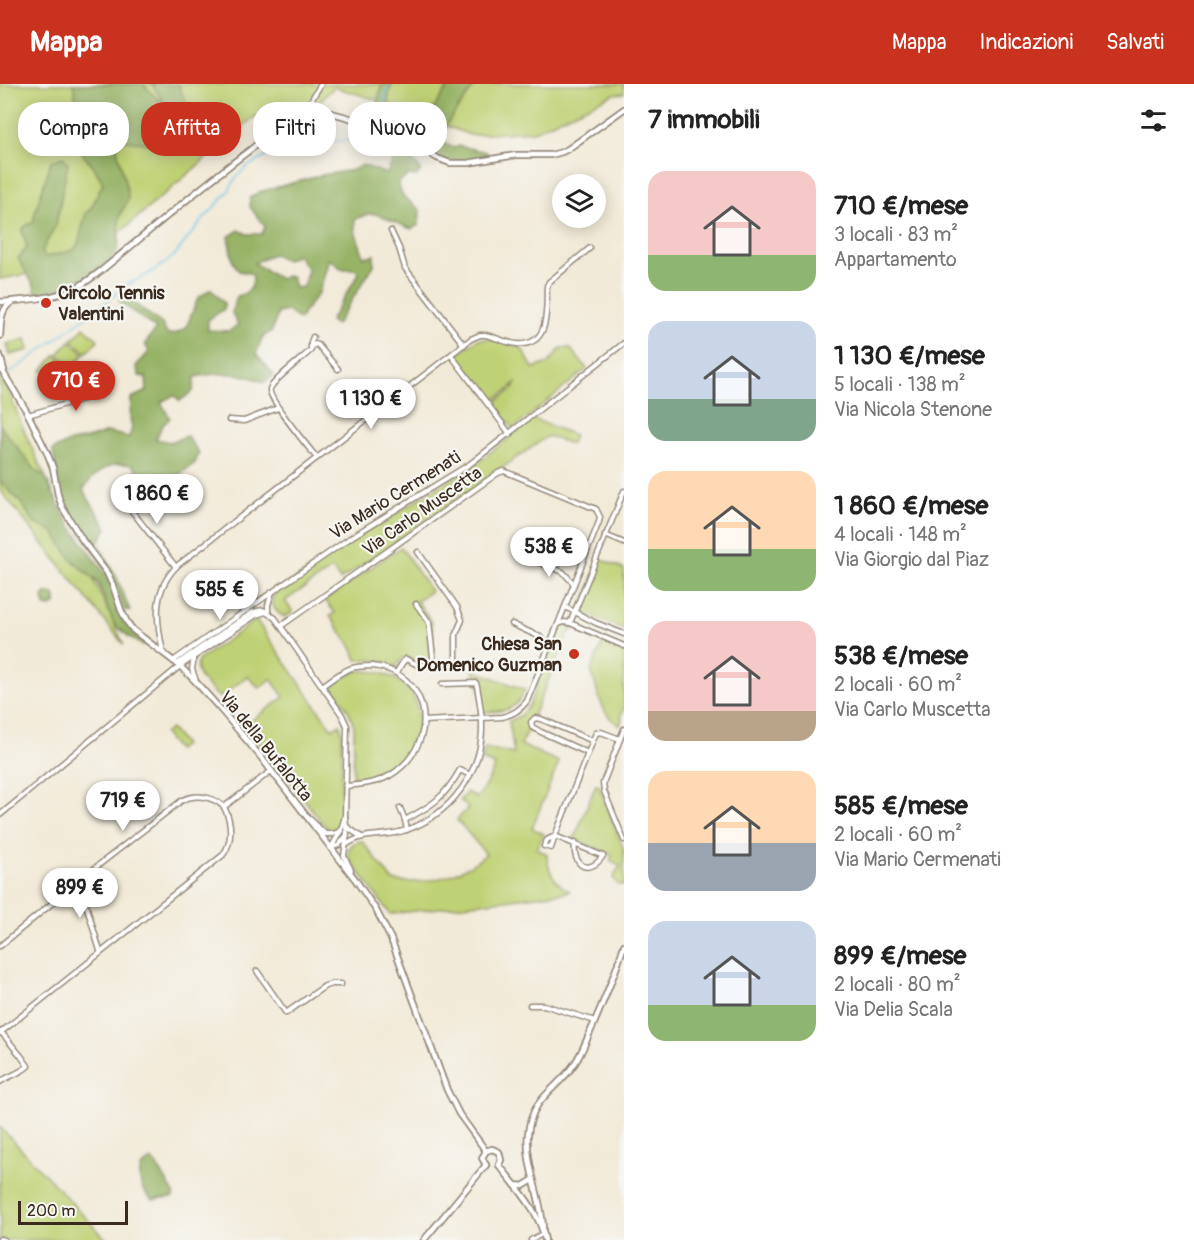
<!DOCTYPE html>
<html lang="it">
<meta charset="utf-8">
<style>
body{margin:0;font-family:Pangolin,sans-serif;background:#f6f6f6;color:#222;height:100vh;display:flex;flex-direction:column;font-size:22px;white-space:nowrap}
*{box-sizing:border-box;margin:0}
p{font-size:20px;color:#767676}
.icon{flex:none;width:33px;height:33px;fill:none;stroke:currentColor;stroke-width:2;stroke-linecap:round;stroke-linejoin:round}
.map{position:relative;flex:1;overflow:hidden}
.drawer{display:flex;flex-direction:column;background:#fff;width:570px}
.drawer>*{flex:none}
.banner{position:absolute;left:18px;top:18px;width:516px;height:54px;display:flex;gap:12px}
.tools{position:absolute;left:552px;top:90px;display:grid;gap:12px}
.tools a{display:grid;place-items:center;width:54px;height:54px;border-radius:50%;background:#fff;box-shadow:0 3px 15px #0003;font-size:30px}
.scale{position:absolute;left:18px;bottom:15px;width:110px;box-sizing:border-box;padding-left:6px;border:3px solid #3b2a1e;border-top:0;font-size:16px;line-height:21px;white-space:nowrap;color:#3b2a1e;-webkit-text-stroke:4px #f6f6f2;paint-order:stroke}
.price{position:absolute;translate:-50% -51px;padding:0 14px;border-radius:21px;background:#fff;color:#222;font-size:20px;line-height:39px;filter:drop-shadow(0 2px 3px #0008)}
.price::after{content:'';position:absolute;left:50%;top:36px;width:18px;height:14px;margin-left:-9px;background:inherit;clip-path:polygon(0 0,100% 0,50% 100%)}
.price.current{background:#c8321e;color:#fff}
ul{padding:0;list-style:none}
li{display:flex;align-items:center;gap:18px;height:150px;padding:0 24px}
li span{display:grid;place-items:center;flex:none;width:168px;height:120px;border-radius:18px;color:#555}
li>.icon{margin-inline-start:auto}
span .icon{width:72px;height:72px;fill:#fffc;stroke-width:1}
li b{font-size:26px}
h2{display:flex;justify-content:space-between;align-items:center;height:72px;padding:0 24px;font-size:26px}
.tag{padding:0 21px;border-radius:24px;background:#fff;box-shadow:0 3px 15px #0003;font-size:21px;line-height:54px}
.tag.current{background:#c8321e;color:#fff}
header{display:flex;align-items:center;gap:36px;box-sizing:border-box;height:84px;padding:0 30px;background:#c8321e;color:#fff}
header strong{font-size:28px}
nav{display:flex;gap:33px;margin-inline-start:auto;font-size:21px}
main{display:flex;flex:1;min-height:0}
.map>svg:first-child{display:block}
</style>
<header>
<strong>Mappa</strong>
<nav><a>Mappa</a><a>Indicazioni</a><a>Salvati</a></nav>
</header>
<main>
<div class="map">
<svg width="624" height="1156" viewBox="0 0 624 1156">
<rect width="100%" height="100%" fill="#f6f6f2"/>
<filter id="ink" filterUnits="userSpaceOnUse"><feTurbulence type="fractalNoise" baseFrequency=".0167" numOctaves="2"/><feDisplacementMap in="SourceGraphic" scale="12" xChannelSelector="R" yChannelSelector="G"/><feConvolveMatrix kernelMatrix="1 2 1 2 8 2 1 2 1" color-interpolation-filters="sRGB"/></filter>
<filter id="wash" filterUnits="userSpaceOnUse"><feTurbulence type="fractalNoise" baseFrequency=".008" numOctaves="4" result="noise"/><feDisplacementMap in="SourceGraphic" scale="24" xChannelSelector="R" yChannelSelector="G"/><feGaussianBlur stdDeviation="1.35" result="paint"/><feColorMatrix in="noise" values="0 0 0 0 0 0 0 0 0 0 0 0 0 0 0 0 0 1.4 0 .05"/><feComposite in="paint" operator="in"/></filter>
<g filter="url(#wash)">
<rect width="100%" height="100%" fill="#f2ead8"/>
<g fill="#bfd175" stroke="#7d7e4a" stroke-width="1.5">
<polygon points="0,0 624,0 624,9 614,10 534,47 470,51 377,16 334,3 311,27 254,33 103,163 57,185 0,195"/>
<polygon points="84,243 98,256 86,269 72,256"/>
<polygon points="26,255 29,266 10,271 7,260"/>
<polygon points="478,255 490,255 521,263 533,284 549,279 561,264 570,264 587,285 513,345 494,319 512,306 517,297 509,306 492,317 456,271"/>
<polygon points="70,257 84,270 72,284 58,270"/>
<polygon points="56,271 70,285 57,299 42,286"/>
<polygon points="0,285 25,349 124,561 0,406"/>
<path d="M533 335 574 351 571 360 548 352 340 496 332 485 285 517 293 528 285 533C279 531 270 522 272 514 273 511 276 509 278 507L363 449 473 382Z"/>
<path d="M401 463 431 507 417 517 432 538 434 576 430 577 431 582H419L406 573 402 575 396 583C384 576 371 575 357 576L353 565 330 532 335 529 325 516Z"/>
<polygon points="601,475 624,485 624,546 584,529 581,524"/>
<path d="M256 536 332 645 340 640 342 649 341 732 338 741 333 746 327 745 278 681 244 642 284 613 271 595 259 604 247 592 220 614C211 605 188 588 200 575Z"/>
<path d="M566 541 575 545 572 546 568 550 533 632 528 637V645L521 661 559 678 532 744 544 750 537 765 547 770C547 786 555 800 570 807L569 808 390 830 350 776C345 766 352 757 362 757L393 797C429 801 459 793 486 770L457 736 468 724 460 716 467 708 477 714 488 697 495 681 482 676 485 664 514 670 509 637 520 632 528 623 561 543Z"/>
<path d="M603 558 624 566V624L621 632 622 636 620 641C601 634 597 604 591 586Z"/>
<path d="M473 586 525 606C514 629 505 627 482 628L481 609Z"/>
<path d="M360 587C444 585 433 693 353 695L354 642 349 628 332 603 333 600C342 594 349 589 360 587Z"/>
<polygon points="171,645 184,661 177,666 164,650"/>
<polygon points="596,700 599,701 601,708 624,766 624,801 618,801 613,794 620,782 610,777 612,771 574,755"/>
<polygon points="0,1043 107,1156 0,1156"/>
</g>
<g fill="#97b366" stroke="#696e42" stroke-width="1.5" fill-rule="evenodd">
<path d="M73 0H143L182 40 180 53 150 60 125 56 119 60 117 65C119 74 129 109 128 115 127 121 121 126 120 132 117 142 121 154 118 164 113 185 55 209 36 211L34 202 18 174 27 164 22 146 25 142 34 138V132L51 77 63 73 68 79 56 141 42 167 45 173 74 166 78 160 86 129 91 124 103 99 95 85 84 72 75 50 81 45Z"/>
<polygon points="152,0 178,0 185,16 191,25 183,36 179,35 164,19"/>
<path d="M382 0H392L389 9 386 43H380L359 36V33C365 34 369 36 374 31Z"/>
<polygon points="450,0 476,0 441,48 440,58 455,64 459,62 487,68 487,73 468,77 447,77 409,53 409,49 421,44"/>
<path d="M397 66H406L407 71 421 86 416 92 409 91 398 99 402 111 420 126 419 141 411 145 376 130H369L355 135V147L364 173 374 171V181L336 241 330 237 359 189 355 185H342L329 175 319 209 304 228 300 236 287 227 278 229 272 247 262 254 256 270 274 291 264 298C239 288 221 288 195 293L193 307 180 317 174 311 161 318 170 334 162 342 156 355 170 358 187 352 199 369 195 379 173 395 144 399 133 381C128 380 122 380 118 380 104 382 90 394 83 406L107 444 98 459 117 494 130 527 124 526C118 510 112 493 103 479 91 460 74 442 65 421 57 404 56 384 53 366L67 359 94 353 107 348 129 353 132 344 130 334 131 314 147 307 146 293 139 292 136 282 149 268 145 260 156 245 119 217 124 212 162 240 167 250H175L186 244 198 214 211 205 224 219V225L208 236V246L229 247 238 241 232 229 237 212C249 209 253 205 253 192L249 189 239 187 233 178 228 153 239 146 247 150H262L265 142 250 123V114L259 108 322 91 353 86 363 81 387 90ZM273 170 286 176 297 171 308 185 303 203 295 204 292 193 286 192 280 195 254 179Z"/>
<polygon points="0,340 4,347 37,388 45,392 54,412 70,441 106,490 124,537 136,550 148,560 143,561 129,553 114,540 98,499 71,475 53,447 35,440 21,419 0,397"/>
<polygon points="53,509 55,514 55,520 51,523 45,522 43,514 45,510"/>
<path d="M151 1076 156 1080 175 1111 172 1114 152 1116C142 1107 137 1097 141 1083Z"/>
</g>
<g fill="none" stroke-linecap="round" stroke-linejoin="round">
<g stroke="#68c1e6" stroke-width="1.5">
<polyline points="382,43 386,9 389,0"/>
<polyline points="0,295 24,279 110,215 124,202 145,192 164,180 174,172 200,139 228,108 237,92 248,82 272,70 310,58 374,55 380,52 382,48"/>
</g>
</g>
</g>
<g filter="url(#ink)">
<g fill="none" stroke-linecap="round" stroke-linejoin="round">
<g stroke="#968a7b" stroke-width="7">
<g id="minor">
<path d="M311 27C308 17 316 9 321 0"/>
<polyline points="391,147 399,164 405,184 464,261"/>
<path d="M313 253 311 258V266C303 274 273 296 270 305 267 314 309 364 317 374"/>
<polyline points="312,263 315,260 318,261 338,285"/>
<polyline points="451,271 510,350"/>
<polyline points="28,331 86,314 104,295"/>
<polyline points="229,336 244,337 278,324"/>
<polyline points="120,412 176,483"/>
<polyline points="605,451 624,459"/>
<polyline points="533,476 563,488 574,500"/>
<polyline points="416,520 429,538 434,582"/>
<polyline points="565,523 596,539 624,550"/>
<polyline points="268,528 268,521 272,508"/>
<polyline points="570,539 624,407"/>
<polyline points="512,540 540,553 549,563"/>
<polyline points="559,540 564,538 570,539 624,562"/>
<path d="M281 542 498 389 504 387 596 425 600 433 599 438 527 617C520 626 514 630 502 633L424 637"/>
<path d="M163 568C156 536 152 506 178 481L471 255 480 251H485C496 253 506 259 517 260 551 263 546 224 547 202L549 198 590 164"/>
<polyline points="194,573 192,585 196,597"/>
<polyline points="173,577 353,452 470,380 624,259"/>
<polyline points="177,580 253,528 263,526 275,534 342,631 347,642 345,732 341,746 331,764"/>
<polyline points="396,589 403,578 406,575 420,582 456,581 456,550 462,536 457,523 418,468"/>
<path d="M322 602C331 596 339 589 349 585 357 582 365 582 372 582 385 583 397 588 406 596 440 628 421 678 383 695 371 700 359 701 346 702"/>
<polyline points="624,645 603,699 604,707 624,756"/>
<polyline points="588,669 541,648 532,643 531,638 535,634 541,635 593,657"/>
<polyline points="400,724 405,736 407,746"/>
<polyline points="0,731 180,582 256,531 266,528"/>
<polyline points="345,733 347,750 344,772 351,786"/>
<polyline points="310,735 325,750 333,750 341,747"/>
<path d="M405 736C433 721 444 714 460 686L470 691"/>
<polyline points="347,743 360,752"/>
<path d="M575 759C572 782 589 792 603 772L555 752 547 756 544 762 551 764 555 752 596 649 601 648 620 655"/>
<path d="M346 761C365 747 382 754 403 747 443 735 475 699 481 657 484 639 480 620 477 602L476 599 442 600"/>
<polyline points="331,764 339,761 346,752"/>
<polyline points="79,797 100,867"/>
<path d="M0 862 100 780 181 717C195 709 212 712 224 723L271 687"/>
<polyline points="257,887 286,929 325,902 332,900 341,900"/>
<polyline points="530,921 544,921 595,937"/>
<path d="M0 949 223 771C233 757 232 738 224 723"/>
<path d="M0 998C8 992 21 989 28 982L21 972 1 948"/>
<polyline points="0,1155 4,1156"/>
<polyline points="531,1156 544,1149"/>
</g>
</g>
<g stroke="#968a7b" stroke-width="8">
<g id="tertiary">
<path d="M0 218C25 216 51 215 74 205 84 200 93 193 102 186 151 146 199 104 250 66 268 52 288 31 311 27 331 25 374 43 395 49L405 53 437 74 450 79H468L516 71H551L562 68 568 65 624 25"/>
<path d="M0 252C1 239 0 225 12 218"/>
<polyline points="0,271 4,286"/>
<polyline points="0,283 27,328 48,371 53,384 58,411 62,423 83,457 107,489 113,502 121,526 127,538 133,546 180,582 196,598 221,626 260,672 355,795 376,826 391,855 447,1006 459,1030 486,1067"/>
<polyline points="486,1067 492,1065 499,1068 501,1076 499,1081"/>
<polyline points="486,1081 482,1074 486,1067"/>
<path d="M499 1081C517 1104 539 1126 545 1156"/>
<polyline points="515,1101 523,1102 533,1096"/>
<path d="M543 1145C542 1113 525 1082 528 1050 532 1011 557 1007 575 979 583 967 587 954 593 942 604 915 616 889 624 861"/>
<polyline points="424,1156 486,1081"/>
</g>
</g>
<use href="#minor" stroke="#fff" stroke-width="4"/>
<use href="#tertiary" stroke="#fff" stroke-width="4.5"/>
</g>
</g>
<g fill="#c8321e" stroke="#f6f6f2" stroke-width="2">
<circle cx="46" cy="219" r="6"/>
<circle cx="574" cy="570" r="6"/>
</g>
<g text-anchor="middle" stroke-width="4.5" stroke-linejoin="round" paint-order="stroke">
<g font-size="18" font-weight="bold" fill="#3b2a1e" stroke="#f6f6f2" text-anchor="start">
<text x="58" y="215">Circolo Tennis<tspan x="58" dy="21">Valentini</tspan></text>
<text x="562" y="566" text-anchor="end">Chiesa San<tspan x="562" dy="21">Domenico Guzman</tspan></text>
</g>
<g font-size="18" fill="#3b2a1e" stroke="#f6f6f2">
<text transform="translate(395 411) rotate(-32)" y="6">Via Mario Cermenati</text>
<text transform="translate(422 427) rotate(-35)" y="6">Via Carlo Muscetta</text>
<text transform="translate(266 662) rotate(51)" y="6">Via della Bufalotta</text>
</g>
</g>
</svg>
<div class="tools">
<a><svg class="icon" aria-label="layers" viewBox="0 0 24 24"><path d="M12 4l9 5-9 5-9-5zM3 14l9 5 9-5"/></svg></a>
</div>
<div class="scale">200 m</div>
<b class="price current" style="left:76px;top:328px">710 €</b>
<b class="price" style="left:371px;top:346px">1 130 €</b>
<b class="price" style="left:157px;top:441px">1 860 €</b>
<b class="price" style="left:549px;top:494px">538 €</b>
<b class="price" style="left:220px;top:537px">585 €</b>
<b class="price" style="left:123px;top:748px">719 €</b>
<b class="price" style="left:80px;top:835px">899 €</b>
<div class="banner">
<a class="tag">Compra</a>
<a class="tag current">Affitta</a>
<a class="tag">Filtri</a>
<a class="tag">Nuovo</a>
</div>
</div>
<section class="drawer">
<h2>7 immobili<svg class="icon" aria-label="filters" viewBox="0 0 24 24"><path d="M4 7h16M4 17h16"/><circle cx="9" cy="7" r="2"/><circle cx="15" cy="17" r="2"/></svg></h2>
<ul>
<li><span style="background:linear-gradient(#f6c9c9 70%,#8fb573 0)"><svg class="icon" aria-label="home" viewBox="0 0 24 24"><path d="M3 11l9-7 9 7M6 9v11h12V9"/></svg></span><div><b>710 €/mese</b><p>3 locali · 83 m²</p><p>Appartamento</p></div></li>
<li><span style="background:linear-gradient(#c9d6e8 65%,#7fa58c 0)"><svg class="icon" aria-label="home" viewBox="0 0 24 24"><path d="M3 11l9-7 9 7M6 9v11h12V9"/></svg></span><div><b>1 130 €/mese</b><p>5 locali · 138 m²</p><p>Via Nicola Stenone</p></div></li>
<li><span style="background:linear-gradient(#ffd9b3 65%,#8fb573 0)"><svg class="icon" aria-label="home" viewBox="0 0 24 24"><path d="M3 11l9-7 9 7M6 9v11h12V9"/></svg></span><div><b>1 860 €/mese</b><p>4 locali · 148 m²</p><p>Via Giorgio dal Piaz</p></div></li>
<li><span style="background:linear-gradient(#f6c9c9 75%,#b9a48a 0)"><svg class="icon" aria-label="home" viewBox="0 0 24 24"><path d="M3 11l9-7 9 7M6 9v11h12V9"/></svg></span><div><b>538 €/mese</b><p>2 locali · 60 m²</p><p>Via Carlo Muscetta</p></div></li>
<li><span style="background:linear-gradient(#ffd9b3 60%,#9aa5b1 0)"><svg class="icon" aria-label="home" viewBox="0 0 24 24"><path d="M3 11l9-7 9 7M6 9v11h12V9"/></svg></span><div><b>585 €/mese</b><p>2 locali · 60 m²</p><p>Via Mario Cermenati</p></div></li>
<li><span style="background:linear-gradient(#c9d6e8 70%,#8fb573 0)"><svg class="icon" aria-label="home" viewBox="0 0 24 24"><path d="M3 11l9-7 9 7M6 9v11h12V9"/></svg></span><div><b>899 €/mese</b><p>2 locali · 80 m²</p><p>Via Delia Scala</p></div></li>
</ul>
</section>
</main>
